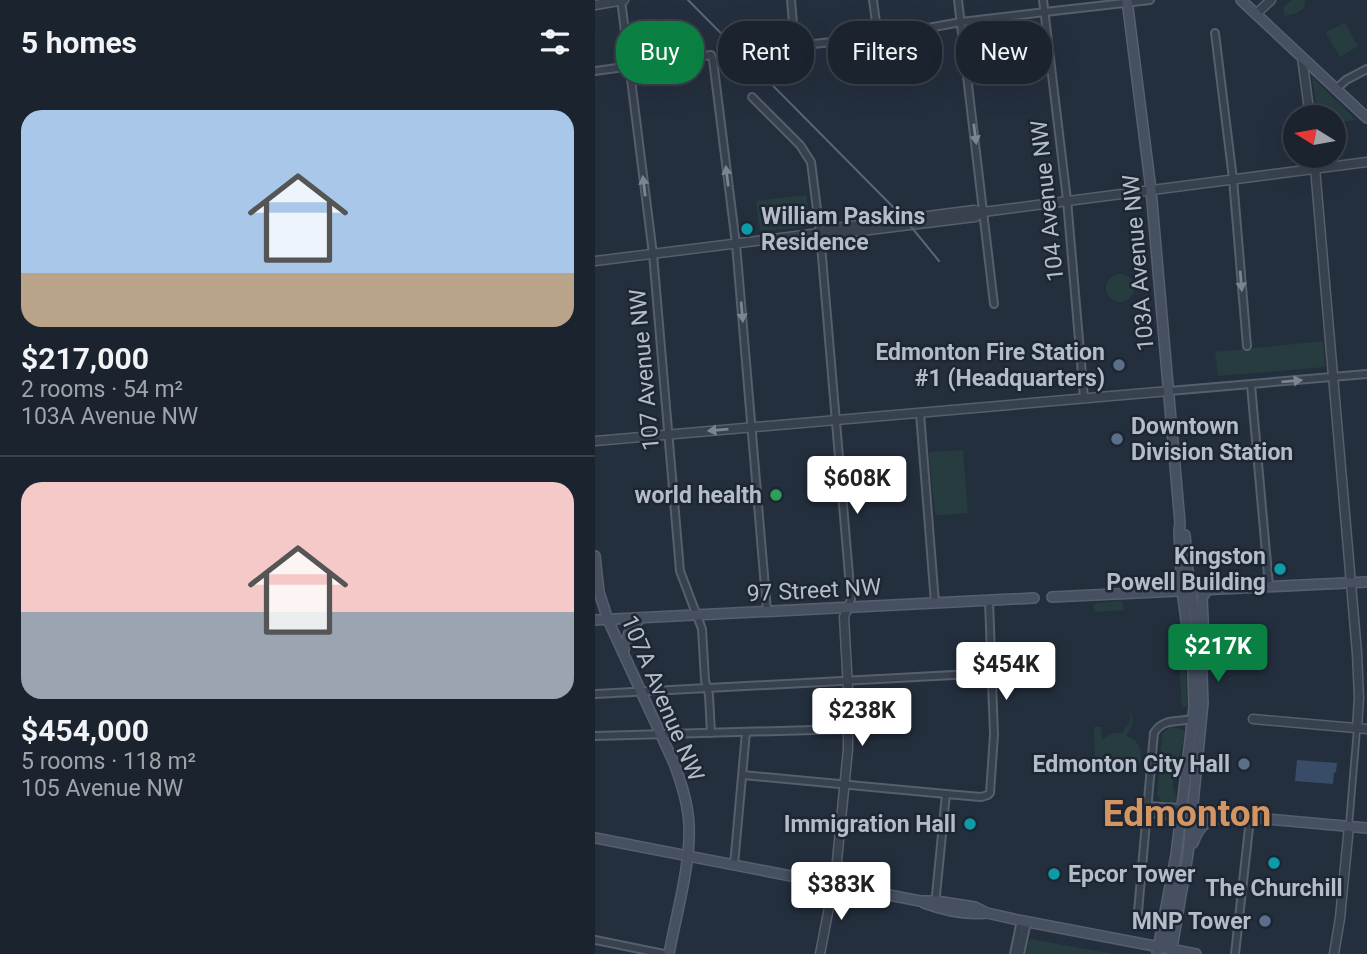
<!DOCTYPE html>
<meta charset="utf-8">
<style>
body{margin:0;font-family:Roboto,sans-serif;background:#282f3a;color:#f1f3f6;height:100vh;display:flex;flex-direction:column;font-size:26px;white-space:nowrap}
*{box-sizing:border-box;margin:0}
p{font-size:23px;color:#a0a4aa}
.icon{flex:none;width:38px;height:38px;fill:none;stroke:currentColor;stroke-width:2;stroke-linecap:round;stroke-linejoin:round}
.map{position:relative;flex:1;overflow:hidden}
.panel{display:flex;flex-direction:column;background:#1b232e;width:595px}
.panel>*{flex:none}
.guide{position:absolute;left:21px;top:21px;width:646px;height:63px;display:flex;gap:14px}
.needle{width:46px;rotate:281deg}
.tools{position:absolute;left:688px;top:105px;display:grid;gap:14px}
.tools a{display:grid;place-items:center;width:63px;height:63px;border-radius:50%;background:#1b232e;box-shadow:0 7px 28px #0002,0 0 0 2px #39404a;font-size:35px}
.price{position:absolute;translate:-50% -60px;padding:0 16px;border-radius:7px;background:#fff;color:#222;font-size:23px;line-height:46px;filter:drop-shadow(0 2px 4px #0008)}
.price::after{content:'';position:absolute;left:50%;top:42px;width:21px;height:16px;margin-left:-10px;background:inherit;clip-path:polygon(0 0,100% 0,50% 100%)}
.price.active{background:#0b8043;color:#fff}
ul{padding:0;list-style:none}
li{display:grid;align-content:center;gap:14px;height:371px;padding:0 21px}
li+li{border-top:2px solid #39404a}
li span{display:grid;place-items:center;height:217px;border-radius:21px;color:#555}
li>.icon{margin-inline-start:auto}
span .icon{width:126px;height:126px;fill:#fffc;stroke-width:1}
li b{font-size:30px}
h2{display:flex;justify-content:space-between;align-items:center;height:84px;padding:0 21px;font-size:30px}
.chip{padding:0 24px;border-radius:28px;background:#1b232e;box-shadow:0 7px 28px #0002,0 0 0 2px #39404a;font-size:24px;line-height:63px}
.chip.active{background:#0b8043;color:#fff}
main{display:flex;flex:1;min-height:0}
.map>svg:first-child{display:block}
</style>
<main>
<section class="panel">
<h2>5 homes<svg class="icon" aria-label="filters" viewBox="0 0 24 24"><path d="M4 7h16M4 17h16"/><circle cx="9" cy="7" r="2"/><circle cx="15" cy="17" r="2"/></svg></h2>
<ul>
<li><span style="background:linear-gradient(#a9c7e8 75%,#b9a48a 0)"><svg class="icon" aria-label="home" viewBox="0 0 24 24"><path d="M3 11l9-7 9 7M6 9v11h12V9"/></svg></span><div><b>$217,000</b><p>2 rooms · 54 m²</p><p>103A Avenue NW</p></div></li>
<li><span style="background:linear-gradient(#f6c9c9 60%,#9aa5b1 0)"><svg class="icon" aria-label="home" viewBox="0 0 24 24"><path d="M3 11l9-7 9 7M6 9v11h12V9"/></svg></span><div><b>$454,000</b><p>5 rooms · 118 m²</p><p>105 Avenue NW</p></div></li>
</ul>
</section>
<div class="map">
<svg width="772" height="954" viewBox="0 0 772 954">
<rect width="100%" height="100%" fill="#242f3e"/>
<g fill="#263c3f">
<path d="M697 0H710C711 13 700 13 689 16V7Z"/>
<polygon points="750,23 763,46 745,57 731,34 733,31"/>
<polygon points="717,77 761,120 739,123 738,117 723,117"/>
<polygon points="211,195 215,223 213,226 165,232 161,201"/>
<circle cx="525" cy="288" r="14"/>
<polygon points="49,300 50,301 51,318 37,318 37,302"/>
<polygon points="728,341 730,367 623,376 620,352"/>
<polygon points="368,450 373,513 344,515 340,514 334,455 336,452"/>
<polygon points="526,601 528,604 529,610 500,612 498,606 501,603"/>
<polygon points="584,630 587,635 587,640 588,640 591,663 592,707 587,707 583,648"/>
<path d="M533 710 536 712C540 727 536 725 531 736 545 741 547 750 546 763L500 759 499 727H506L507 740 515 734 529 732V729C536 725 537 717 533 710Z"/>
<path d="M576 727 587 729 590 733C588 747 577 776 578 787 579 791 581 795 582 799L578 802 567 801 562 795 567 735 569 732Z"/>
<polygon points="434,939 519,954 431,954"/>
</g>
<polygon fill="#394c67" points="702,760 742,763 741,772 739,773 738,784 700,781"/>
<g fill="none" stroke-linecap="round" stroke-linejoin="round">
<g stroke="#565f6c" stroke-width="8">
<polyline id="pedestrian" points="754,825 762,729"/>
</g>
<g stroke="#565f6c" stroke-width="10">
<g id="minor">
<polyline points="26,0 58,254 85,571 107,629 110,680 114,695 116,733"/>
<polyline points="196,0 200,46"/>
<polyline points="278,0 283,37"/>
<polyline points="363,0 399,304"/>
<polyline points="448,0 472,200 489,398"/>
<polyline points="620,33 638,179 652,346"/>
<polyline points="172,49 283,37 366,22 450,12 555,0"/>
<polyline points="0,71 116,55 118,60 141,244 172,611"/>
<polyline points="741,89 751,80 772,69"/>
<polyline points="157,97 205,145 216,162 225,233 256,599 253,607"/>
<polyline points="656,385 674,586"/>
<polyline points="574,391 772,374"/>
<polyline points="325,413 340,603"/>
<polyline points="0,694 396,673"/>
<polyline points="0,736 253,729"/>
<polyline points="148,775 351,794 386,797 393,795 395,793 399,735 394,601"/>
<polyline points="553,806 587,808"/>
<polyline points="552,813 586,816"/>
<polyline points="139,865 151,732"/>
<polyline points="340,905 351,794"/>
<path d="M542 923 559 733C568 718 583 722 598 719"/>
<polyline points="0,940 69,954"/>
<polyline points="419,954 426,920"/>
<polyline points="425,954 432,922"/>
<polyline points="640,954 655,819"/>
</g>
</g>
<g stroke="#565f6c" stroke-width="11">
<g id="tertiary">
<polyline points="0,5 29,0"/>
<polyline points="661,14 676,0"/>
<polyline points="707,57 715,117"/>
<polyline points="719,156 762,653 764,698 762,728"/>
<polyline points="225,233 234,235 380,217 388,212 772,162"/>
<polyline points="0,261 225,233 233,229 379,210 388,212"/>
<polyline points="0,441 574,391"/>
<polyline points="658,719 772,729"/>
<polyline points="225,954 241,871 253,749 253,688 249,617 253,607"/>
<polyline points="739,954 745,918 754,826"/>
</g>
</g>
<g stroke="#565f6c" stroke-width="12">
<g id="secondary">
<polyline points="532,0 556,190 585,523 584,532 587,591 598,671 599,707 581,855 562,954"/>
<polyline points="646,0 772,118"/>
<path d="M0 556 4 592 13 620 78 761C86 781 93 803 94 825 96 864 81 915 74 954"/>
<polyline points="457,597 772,582"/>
<polyline points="0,620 439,598"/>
<polyline points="609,642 607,598 613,589"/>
<polyline points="28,653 35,629 46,618"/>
<polyline points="592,809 656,814 662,818 772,828"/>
<polyline points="591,817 655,821 662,818"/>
<polyline points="0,838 325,901 341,901 380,907 392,913 423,920 601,954"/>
<path d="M598 843C602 833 606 824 617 820"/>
<path d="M329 903C348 910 371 915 391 913"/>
<polyline points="575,948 573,938 581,883"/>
<polyline points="576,954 593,854 608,703 606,650 594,582 590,535"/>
</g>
</g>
<use href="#pedestrian" stroke="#38414e" stroke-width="4.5"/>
<use href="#minor" stroke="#38414e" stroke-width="6"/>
<use href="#tertiary" stroke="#38414e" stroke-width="8"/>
<use href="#secondary" stroke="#465061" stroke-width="9"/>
<polyline stroke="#5a6575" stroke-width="2" points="93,0 309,218 344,261"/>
</g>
<defs><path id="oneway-solid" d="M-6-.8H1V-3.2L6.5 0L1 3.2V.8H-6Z" transform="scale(1.75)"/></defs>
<g fill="#7c8592">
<use href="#oneway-solid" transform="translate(380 134) rotate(83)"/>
<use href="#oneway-solid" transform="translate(132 176) rotate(-97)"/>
<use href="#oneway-solid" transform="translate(49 186) rotate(-97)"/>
<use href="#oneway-solid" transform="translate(646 281) rotate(85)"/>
<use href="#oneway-solid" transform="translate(147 312) rotate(85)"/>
<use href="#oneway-solid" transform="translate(697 381) rotate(-5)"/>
<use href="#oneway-solid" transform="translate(123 430) rotate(175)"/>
</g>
<g fill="#0f9aa8" stroke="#1d2633" stroke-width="2.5">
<circle cx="152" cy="229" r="7"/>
<circle cx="685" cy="569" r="7"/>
<circle cx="375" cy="824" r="7"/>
<circle cx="679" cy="863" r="7"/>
<circle cx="459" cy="874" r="7"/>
</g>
<g fill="#5c6f8a" stroke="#1d2633" stroke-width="2.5">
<circle cx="524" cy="365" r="7"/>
<circle cx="522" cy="439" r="7"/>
<circle cx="649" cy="764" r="7"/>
<circle cx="670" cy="921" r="7"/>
</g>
<circle fill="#2e9e5b" stroke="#1d2633" stroke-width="2.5" cx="181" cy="495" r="7"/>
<g text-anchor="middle" stroke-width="5" stroke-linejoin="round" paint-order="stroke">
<g font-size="23" fill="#b4bcc9" stroke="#1d2633">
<text transform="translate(452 201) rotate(-96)" y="8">104 Avenue NW</text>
<text transform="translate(543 263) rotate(-95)" y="8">103A Avenue NW</text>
<text transform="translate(49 370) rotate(-95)" y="8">107 Avenue NW</text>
<text transform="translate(219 590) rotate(-3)" y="8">97 Street NW</text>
<text transform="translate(68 698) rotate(67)" y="8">107A Avenue NW</text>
</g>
<g font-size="23" font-weight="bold" fill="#b4bcc9" stroke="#1d2633" text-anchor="end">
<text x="166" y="224" text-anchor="start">William Paskins<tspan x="166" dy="26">Residence</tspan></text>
<text x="510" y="360">Edmonton Fire Station<tspan x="510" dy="26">#1 (Headquarters)</tspan></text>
<text x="536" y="434" text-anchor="start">Downtown<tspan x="536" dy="26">Division Station</tspan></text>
<text x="167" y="503">world health</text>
<text x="671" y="564">Kingston<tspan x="671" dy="26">Powell Building</tspan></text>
<text x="635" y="772">Edmonton City Hall</text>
<text x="361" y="832">Immigration Hall</text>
<text x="473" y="882" text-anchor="start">Epcor Tower</text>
<text x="679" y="896" text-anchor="middle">The Churchill</text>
<text x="656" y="929">MNP Tower</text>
</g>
<g font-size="37" font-weight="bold" fill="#d59563" stroke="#1d2633">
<text x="592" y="826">Edmonton</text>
</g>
</g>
</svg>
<div class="tools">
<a><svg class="needle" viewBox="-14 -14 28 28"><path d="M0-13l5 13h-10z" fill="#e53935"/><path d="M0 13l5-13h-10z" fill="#a0a4aa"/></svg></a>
</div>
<b class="price" style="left:262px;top:516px">$608K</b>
<b class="price active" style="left:623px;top:684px">$217K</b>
<b class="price" style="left:411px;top:702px">$454K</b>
<b class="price" style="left:267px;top:748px">$238K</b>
<b class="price" style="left:246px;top:922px">$383K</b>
<div class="guide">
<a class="chip active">Buy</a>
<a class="chip">Rent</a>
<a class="chip">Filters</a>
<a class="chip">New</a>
</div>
</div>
</main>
